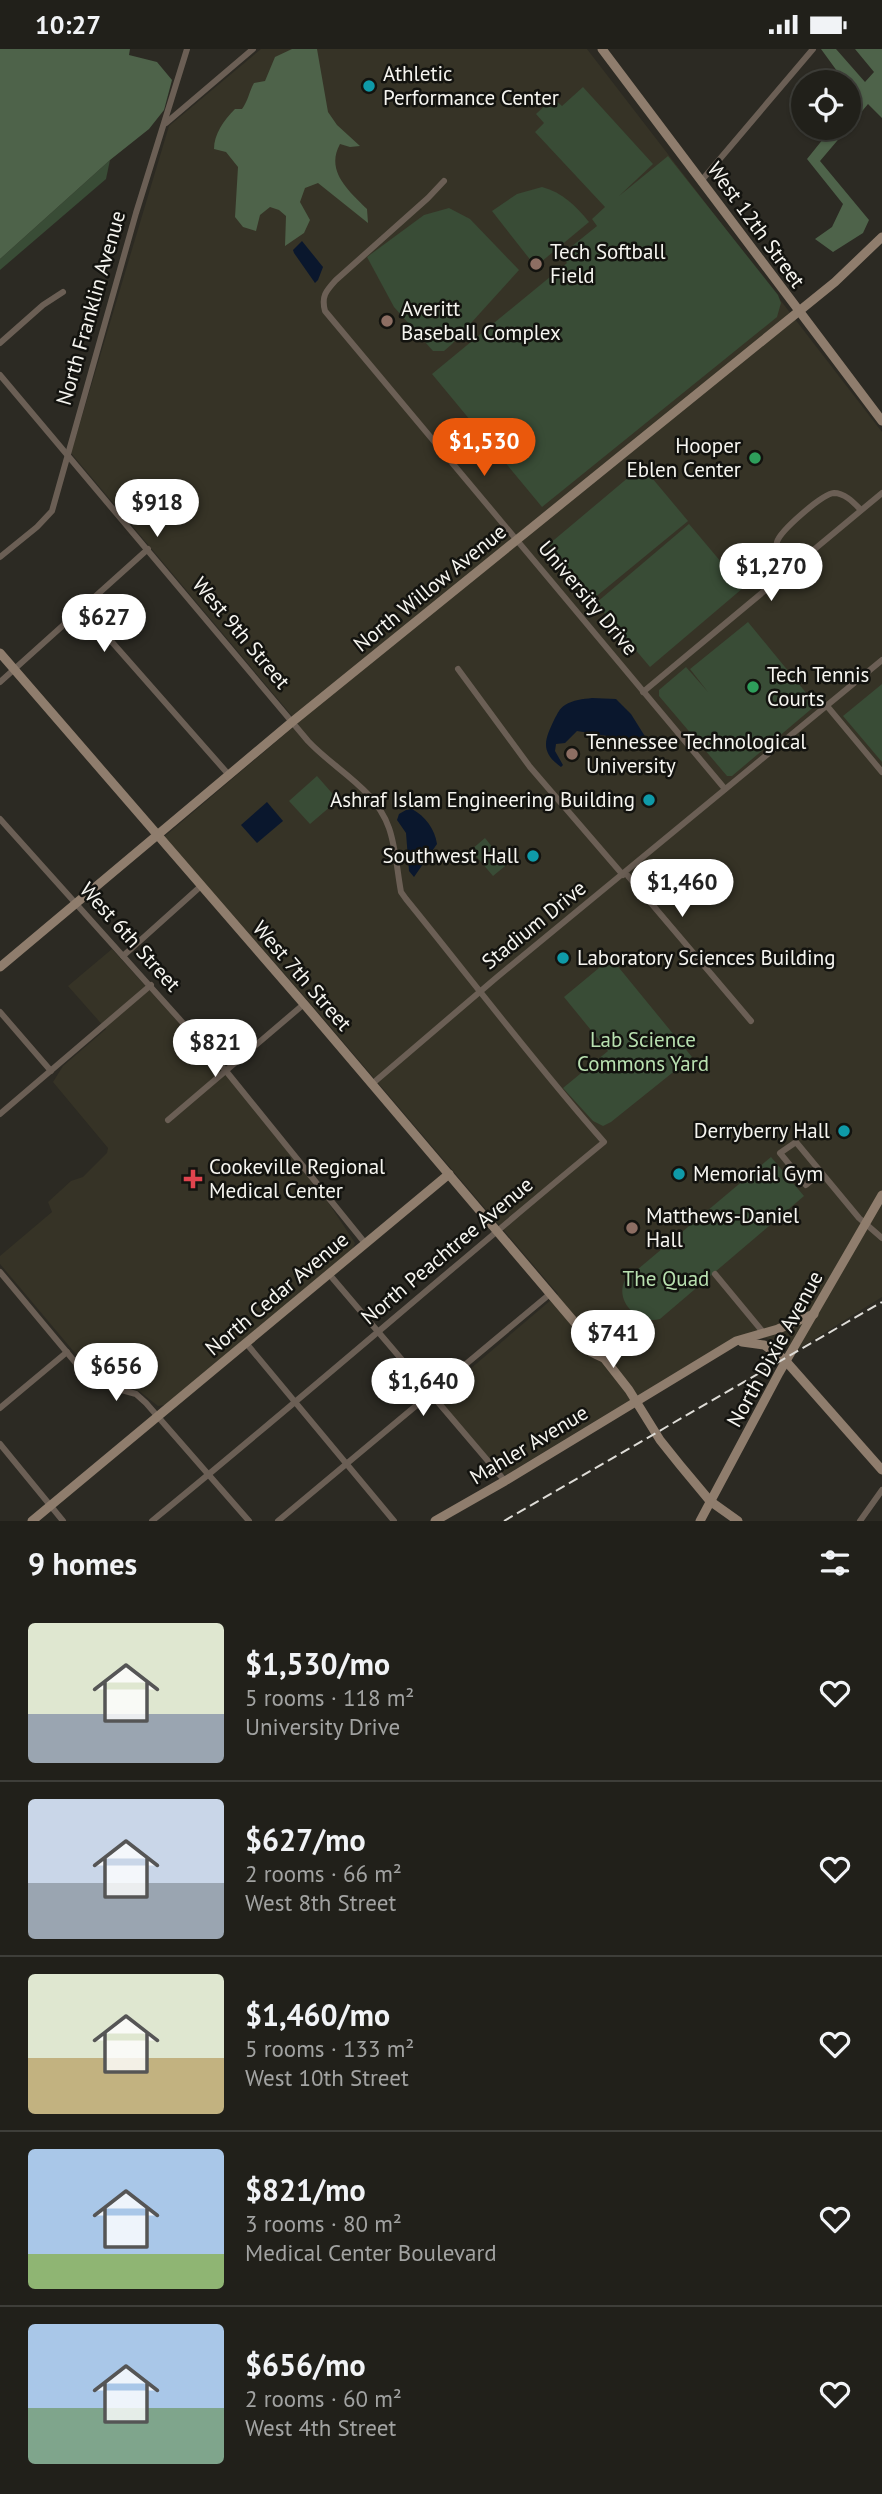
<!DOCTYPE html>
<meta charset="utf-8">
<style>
body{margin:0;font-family:"PT Sans",sans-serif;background:#2d2d27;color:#f1f3f6;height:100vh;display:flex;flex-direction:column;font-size:26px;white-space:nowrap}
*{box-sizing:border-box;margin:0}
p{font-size:23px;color:#a2a3a2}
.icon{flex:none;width:38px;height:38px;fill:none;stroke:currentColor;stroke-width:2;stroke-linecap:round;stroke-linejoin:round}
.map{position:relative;height:1472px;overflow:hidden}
.sheet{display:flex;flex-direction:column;background:#21201a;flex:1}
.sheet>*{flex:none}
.controls{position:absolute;left:791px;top:21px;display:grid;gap:14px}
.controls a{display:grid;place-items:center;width:70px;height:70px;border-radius:50%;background:#21201a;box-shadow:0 2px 5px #0004,0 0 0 2px #3e3e39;font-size:35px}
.price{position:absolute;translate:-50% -60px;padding:0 16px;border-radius:24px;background:#fff;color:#222;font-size:23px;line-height:46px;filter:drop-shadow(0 2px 4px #0008)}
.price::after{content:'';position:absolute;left:50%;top:42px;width:21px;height:16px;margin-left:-10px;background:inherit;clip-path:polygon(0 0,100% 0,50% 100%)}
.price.on{background:#ea580c;color:#fff}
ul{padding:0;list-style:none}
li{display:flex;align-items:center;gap:21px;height:175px;padding:0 28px}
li+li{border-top:2px solid #3e3e39}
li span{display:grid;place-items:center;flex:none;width:196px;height:140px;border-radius:7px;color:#555}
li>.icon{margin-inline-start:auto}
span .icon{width:84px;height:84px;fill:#fffc;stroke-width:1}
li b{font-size:30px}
h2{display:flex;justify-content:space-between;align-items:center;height:84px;padding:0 28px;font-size:30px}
.status{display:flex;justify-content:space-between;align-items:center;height:49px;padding:0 35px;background:#21201a;direction:ltr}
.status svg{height:19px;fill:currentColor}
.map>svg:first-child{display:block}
</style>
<div class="status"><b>10:27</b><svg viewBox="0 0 49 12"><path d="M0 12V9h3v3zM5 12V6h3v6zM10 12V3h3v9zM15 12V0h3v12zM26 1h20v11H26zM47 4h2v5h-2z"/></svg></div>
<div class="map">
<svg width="882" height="1472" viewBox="0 0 882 1472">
<rect width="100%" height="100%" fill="#2c2a23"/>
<g fill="#363326">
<polygon points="261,0 587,0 882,383 882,1248 795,1302 780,1293 766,1289 733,1289 506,1426 501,1424 436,1349 558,1245 310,954 164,788 298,674 71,404 169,77"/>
<polygon points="112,900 231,1031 328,1153 355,1194 352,1202 165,1356 158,1357 139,1342 102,1330 91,1323 0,1215 0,1207 52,1163 48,1153 71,1132 83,1128 107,1104 108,1099 53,1033 63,1017 106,980 68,937"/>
</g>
<g fill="#394c36">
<polygon points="583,38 653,115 619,147 668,107 778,246 781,254 777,268 542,458 432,325 567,214 561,206 597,177 592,170 605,158 535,83 544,74 536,65 553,49 562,57"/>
<polygon points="110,111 106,130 0,221 0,210"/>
<path d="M542 138C563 144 575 156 589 173L541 213H532L492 162 517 145Z"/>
<polygon points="449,159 470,170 519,221 452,295 444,302 433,302 394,258 367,208 424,166"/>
<polygon points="642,417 688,472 593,550 548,496"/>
<polygon points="689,475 743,539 650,618 596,554"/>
<polygon points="748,573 816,656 732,727 727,727 659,647 659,641 686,618 708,643 690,620"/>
<polygon points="882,635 882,713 843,667"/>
<polygon points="317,727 338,751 310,775 289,752"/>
<polygon points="485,789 497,804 500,802 510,813 493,827 471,801"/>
<polygon points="611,909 692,1008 611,1073 603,1077 593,1072 563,1039 608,1002 564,948"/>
<path d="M771 1108 804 1147 660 1270C638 1276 614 1252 625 1231Z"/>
</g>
<g fill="#4e634a">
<polygon points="0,0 130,0 129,6 157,13 172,31 164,61 149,80 110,111 0,210"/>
<path d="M292 0H317L328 63 337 76 360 97 350 98 340 95C325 122 349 142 367 160L368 174 318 134 305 139 300 153 310 171 304 184 285 197 286 167 279 161 270 158 260 166 256 182 243 178 235 168 238 118 226 103 214 100C214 85 224 71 235 60H242C248 52 249 43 254 34L265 32 275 8Z"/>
<polygon points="821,0 836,0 865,33 874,23 855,0 882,0 882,69 868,55 849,78 849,57 856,48 849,38 849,33 845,33"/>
<polygon points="832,79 848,79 820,112 869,171 863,184 833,203 815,190 832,178 843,155 807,110"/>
</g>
<g fill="#0a172d">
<polygon points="302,192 323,218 318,231 315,234 294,204 293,201"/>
<path d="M592 649 616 650 631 665 646 689 631 691 577 682 565 694 556 695 555 702 563 716 561 718C539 702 545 690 555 669 558 664 559 660 565 656 573 651 583 650 592 649Z"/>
<polygon points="267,753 283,772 257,794 241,776"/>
<path d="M412 760C425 767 435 780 437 795L414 828 409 822 406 784 397 771 399 765 406 761Z"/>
</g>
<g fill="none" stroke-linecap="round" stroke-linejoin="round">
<g stroke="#6b5f55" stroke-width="6">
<polyline points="166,74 253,0"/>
<polyline points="702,131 813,0"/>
<path d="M444 132 428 149 336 231C326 242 321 247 325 262L725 740"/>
<polyline points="0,294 43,256 63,243"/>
<path d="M0 326 308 692C335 721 375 739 389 779 396 799 397 822 401 843L406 850C472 931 535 1015 604 1093 452 1218 304 1348 152 1472"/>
<polyline points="0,508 37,478 52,462 136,164 187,0"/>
<path d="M787 523C781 513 774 505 777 493 780 482 822 445 834 444 845 444 854 454 861 461"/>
<polyline points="82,559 229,726"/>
<polyline points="458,620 530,718 623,826"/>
<polyline points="0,633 148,500"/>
<polyline points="643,643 882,444"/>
<polyline points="827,657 882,723"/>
<polyline points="0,770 226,1022 365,1194"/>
<polyline points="628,827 751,972"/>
<polyline points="123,907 201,837"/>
<polyline points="0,963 51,1022"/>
<polyline points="372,1035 496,929 882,611"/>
<polyline points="0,1065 151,936"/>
<polyline points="168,1071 304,955"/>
<polyline points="821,1124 806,1136 780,1104 796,1093 859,1169 882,1189"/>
<polyline points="0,1223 85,1325 100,1335 136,1345 146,1354 249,1472"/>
<polyline points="329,1225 505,1432"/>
<polyline points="715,1225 763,1283"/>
<polyline points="246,1294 394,1472"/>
<polyline points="0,1359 67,1303"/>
<polyline points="0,1395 63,1472"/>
<polyline points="278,1472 551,1244"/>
<polyline points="860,1472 882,1441"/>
</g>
<g stroke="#8f7d6d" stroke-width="9">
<polyline points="602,0 882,372"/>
<path d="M0 604 304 955 576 1275C593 1285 601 1289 604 1309 580 1299 584 1298 576 1275"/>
<polyline points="0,918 292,673 835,233 882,188"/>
<polyline points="742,1293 764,1296 784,1310 882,1421"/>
<polyline points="604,1309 629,1341 660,1391 680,1416 710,1452 738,1472"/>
<polyline points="32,1472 449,1125"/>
<polyline points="435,1472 505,1432 736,1292 778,1280 814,1265"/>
<polyline points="700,1472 779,1324 882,1146"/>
</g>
<polyline stroke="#dedcd7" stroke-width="2" stroke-dasharray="10 5" stroke-linecap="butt" points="504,1472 882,1253"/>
</g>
<g fill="#0f9aa8" stroke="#13130f" stroke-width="2.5">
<circle cx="369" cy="37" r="7"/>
<circle cx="649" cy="751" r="7"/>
<circle cx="533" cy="807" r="7"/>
<circle cx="563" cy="909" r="7"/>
<circle cx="844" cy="1082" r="7"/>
<circle cx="679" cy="1125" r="7"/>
</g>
<g fill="#8d6e63" stroke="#13130f" stroke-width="2.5">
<circle cx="536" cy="215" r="7"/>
<circle cx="387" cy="272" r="7"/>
<circle cx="572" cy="705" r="7"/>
<circle cx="632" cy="1179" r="7"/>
</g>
<g fill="#2e9e5b" stroke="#13130f" stroke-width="2.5">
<circle cx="755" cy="409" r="7"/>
<circle cx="753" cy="638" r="7"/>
</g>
<path fill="#e0444e" stroke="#13130f" stroke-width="2.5" d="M189.5 1119.5h7v7h7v7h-7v7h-7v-7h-7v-7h7z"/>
<g text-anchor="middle" stroke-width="5" stroke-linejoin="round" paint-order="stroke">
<g font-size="21" fill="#f6f5f0" stroke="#13130f" text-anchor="start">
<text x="383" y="32">Athletic<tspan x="383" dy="24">Performance Center</tspan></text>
<text x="550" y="210">Tech Softball<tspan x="550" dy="24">Field</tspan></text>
<text x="401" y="267">Averitt<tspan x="401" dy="24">Baseball Complex</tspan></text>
<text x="741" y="404" text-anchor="end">Hooper<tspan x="741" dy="24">Eblen Center</tspan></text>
<text x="767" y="633">Tech Tennis<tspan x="767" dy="24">Courts</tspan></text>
<text x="586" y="700">Tennessee Technological<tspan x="586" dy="24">University</tspan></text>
<text x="635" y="758" text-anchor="end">Ashraf Islam Engineering Building</text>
<text x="519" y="814" text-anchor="end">Southwest Hall</text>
<text x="577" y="916">Laboratory Sciences Building</text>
<text x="830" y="1089" text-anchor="end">Derryberry Hall</text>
<text x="209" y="1125">Cookeville Regional<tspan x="209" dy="24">Medical Center</tspan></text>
<text x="693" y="1132">Memorial Gym</text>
<text x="646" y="1174">Matthews-Daniel<tspan x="646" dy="24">Hall</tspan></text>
</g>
<g font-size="21" fill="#f6f5f0" stroke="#13130f">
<text transform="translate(756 176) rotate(54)" y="7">West 12th Street</text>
<text transform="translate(91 259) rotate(-74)" y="7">North Franklin Avenue</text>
<text transform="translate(430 539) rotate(-39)" y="7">North Willow Avenue</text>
<text transform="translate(588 549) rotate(50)" y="7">University Drive</text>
<text transform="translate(241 584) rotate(50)" y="7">West 9th Street</text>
<text transform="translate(534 876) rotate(-39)" y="7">Stadium Drive</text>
<text transform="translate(130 888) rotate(48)" y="7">West 6th Street</text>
<text transform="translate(302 927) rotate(49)" y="7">West 7th Street</text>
<text transform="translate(447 1202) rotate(-40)" y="7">North Peachtree Avenue</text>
<text transform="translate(277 1245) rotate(-40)" y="7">North Cedar Avenue</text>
<text transform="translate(775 1300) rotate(-61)" y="7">North Dixie Avenue</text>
<text transform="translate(529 1396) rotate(-31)" y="7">Mahler Avenue</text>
</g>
<g font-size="21" fill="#b8e0b0" stroke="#13130f">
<text x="643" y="998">Lab Science<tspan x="643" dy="24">Commons Yard</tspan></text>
<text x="666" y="1237">The Quad</text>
</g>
</g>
</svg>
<div class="controls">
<a><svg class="icon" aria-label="locate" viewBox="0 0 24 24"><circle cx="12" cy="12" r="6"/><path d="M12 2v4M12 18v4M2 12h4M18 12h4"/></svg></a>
</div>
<b class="price on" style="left:484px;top:429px">$1,530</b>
<b class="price" style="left:157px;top:490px">$918</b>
<b class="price" style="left:771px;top:554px">$1,270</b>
<b class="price" style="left:104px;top:605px">$627</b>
<b class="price" style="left:682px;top:870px">$1,460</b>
<b class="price" style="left:215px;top:1030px">$821</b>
<b class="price" style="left:613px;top:1321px">$741</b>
<b class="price" style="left:116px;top:1354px">$656</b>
<b class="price" style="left:423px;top:1369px">$1,640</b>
</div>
<section class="sheet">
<h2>9 homes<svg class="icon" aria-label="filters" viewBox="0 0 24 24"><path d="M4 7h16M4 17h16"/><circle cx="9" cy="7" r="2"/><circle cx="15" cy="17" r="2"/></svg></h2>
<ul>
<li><span style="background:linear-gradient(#dfe7d0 65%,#9aa5b1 0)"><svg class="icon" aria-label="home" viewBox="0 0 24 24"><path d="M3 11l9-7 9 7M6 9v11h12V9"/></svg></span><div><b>$1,530/mo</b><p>5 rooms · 118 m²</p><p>University Drive</p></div><svg class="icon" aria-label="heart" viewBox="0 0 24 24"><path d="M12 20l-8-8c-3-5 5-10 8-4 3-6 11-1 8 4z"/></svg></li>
<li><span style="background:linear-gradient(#c9d6e8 60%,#9aa5b1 0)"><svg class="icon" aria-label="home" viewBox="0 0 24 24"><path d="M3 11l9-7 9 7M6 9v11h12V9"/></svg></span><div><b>$627/mo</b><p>2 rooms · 66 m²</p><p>West 8th Street</p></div><svg class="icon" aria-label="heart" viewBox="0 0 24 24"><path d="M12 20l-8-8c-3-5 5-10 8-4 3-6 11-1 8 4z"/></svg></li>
<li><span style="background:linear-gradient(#dfe7d0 60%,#c2b280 0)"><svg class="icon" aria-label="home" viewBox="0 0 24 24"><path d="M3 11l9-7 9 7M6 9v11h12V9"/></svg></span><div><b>$1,460/mo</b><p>5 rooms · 133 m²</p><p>West 10th Street</p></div><svg class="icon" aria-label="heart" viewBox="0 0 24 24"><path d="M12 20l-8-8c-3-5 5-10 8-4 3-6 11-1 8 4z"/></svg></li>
<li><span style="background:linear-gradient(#a9c7e8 75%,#8fb573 0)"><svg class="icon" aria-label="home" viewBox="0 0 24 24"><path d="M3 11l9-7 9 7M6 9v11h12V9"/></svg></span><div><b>$821/mo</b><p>3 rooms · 80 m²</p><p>Medical Center Boulevard</p></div><svg class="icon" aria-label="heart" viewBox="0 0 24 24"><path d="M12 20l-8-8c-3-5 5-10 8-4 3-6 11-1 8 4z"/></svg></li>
<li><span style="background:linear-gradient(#a9c7e8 60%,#7fa58c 0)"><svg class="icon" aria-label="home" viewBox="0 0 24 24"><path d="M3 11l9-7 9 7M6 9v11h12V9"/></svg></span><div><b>$656/mo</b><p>2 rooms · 60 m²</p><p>West 4th Street</p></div><svg class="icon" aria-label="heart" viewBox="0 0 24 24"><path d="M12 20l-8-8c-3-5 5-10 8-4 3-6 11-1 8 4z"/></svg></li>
</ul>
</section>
